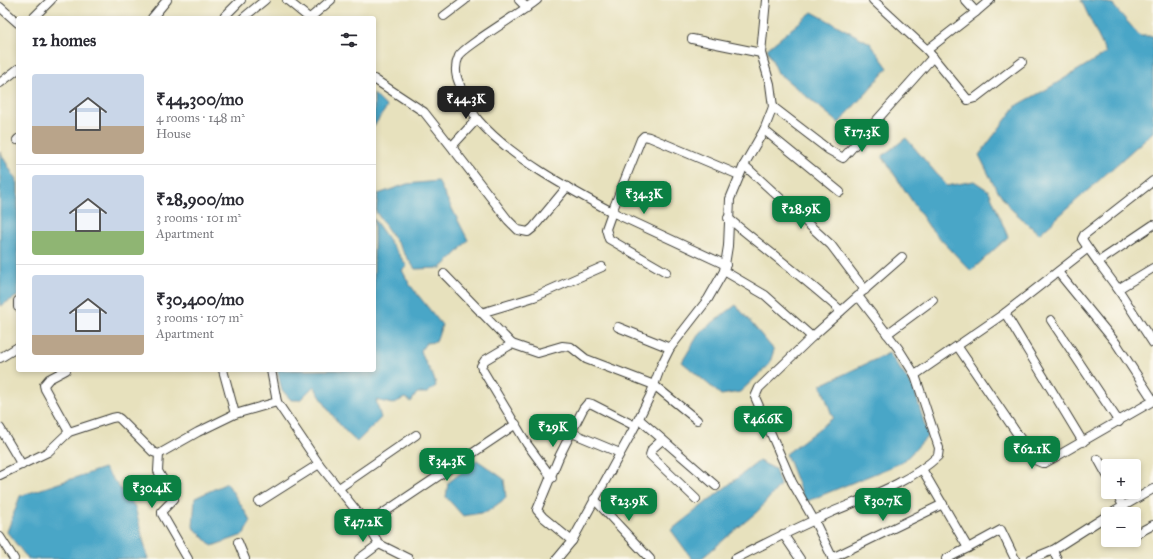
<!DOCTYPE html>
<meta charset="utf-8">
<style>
body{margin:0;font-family:"IM FELL Great Primer",serif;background:#f7f7f7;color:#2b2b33;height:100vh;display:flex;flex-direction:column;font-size:15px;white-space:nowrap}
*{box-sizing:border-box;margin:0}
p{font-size:13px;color:#7c7c81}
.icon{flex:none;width:22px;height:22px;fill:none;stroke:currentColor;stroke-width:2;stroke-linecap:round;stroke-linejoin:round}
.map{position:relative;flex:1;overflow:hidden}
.panel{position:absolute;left:16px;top:16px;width:360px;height:356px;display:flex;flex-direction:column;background:#fff;border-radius:4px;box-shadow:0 2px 6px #0003}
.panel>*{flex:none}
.tools{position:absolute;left:1101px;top:459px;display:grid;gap:8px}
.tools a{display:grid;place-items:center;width:40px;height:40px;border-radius:4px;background:#fff;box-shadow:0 2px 6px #0003;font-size:20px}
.price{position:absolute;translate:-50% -34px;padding:0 9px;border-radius:8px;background:#0b8043;color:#fff;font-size:13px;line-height:26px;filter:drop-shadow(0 1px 2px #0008)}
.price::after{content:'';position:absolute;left:50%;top:24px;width:12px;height:9px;margin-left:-6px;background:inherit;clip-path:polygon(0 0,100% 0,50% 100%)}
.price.on{background:#222;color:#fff}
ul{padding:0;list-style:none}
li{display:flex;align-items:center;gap:12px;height:100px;padding:0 16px}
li+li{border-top:1px solid #e1e1e2}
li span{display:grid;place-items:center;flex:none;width:112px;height:80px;border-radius:4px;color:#555}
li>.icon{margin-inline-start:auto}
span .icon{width:48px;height:48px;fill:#fffc;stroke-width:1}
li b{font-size:17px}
h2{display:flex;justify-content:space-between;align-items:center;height:48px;padding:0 16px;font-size:17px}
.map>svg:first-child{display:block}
</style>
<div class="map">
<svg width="1153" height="559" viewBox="0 0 1153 559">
<rect width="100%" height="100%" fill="#fbf7ec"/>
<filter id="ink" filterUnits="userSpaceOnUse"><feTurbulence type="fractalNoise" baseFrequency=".025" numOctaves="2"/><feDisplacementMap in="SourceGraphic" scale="8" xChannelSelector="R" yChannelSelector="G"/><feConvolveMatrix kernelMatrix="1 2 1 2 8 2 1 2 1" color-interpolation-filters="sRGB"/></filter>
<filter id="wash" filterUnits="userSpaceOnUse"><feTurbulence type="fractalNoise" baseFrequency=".012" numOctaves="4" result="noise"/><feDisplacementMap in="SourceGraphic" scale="16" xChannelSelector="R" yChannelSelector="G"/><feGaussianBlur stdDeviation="0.9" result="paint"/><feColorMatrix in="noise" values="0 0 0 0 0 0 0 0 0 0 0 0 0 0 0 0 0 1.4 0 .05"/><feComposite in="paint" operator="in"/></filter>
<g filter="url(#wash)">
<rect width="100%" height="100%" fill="#e7e1bd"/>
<g fill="#49a6c7" stroke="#326172">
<polygon points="1081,0 1097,0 1112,4 1140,36 1153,36 1153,132 1039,234 1010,208 994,185 979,155 1016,106 1047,89 1106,53"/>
<polygon points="812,12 870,43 888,68 839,123 778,73 767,49"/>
<polygon points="374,94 387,107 374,126"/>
<polygon points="906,138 947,186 974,181 989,191 1008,237 971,271 930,228 882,156"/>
<polygon points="0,152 18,183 18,296 0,306"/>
<polygon points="438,181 468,240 457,253 441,268 415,269 376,212 378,194 407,184"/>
<path d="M374 219 407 266 402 270 410 285 442 325 436 342 426 343 421 350C424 365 434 371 436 386L427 393H417L411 402 405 398 392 404 376 400 381 418 357 442C339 427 326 407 314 386L300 400H291L282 390 277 370H374Z"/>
<polygon points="736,305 774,350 769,365 740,392 721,395 682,362 700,332"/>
<polygon points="889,353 914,389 928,436 903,462 805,502 786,454 833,418 821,385"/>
<polygon points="477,460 504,479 506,498 487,512 463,516 446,497 448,483"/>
<polygon points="759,461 775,469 780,485 758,511 701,559 692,559 671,530"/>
<polygon points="104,468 135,507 148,559 28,559 7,532 20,496"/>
<polygon points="227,483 251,521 243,535 212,546 193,527 195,498"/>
</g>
</g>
<g filter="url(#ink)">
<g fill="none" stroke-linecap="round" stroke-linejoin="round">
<g stroke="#3a3a34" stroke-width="10">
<g id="street">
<polyline points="287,0 309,18"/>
<polyline points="519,0 527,8"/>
<path d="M537 0C524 11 463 47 459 56 452 71 458 82 465 96 469 103 472 113 478 120 510 157 569 189 612 212L606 229 609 239 666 272"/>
<polyline points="873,0 927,50 968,100 975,98 1022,62"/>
<polyline points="0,7 18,23"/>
<polyline points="976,12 990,0"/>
<polyline points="444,16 465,0"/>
<polyline points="33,18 51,0"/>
<polyline points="152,18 167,0"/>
<polyline points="223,18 241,0"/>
<polyline points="243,18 265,0"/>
<polyline points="310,18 331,0"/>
<polyline points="692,39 761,53"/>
<polyline points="927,50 976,12 965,0"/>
<polyline points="374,79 424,112 454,150"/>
<polyline points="0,83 18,69"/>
<polyline points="773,107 829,150 843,158 933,57"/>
<polyline points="477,119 453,145 454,150 508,220 518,230 528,232 533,228 567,187"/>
<polyline points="764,130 840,192"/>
<polyline points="17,140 18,139"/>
<polyline points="744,165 831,245 865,290"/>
<path d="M728 218C766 250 805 278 841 311"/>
<polyline points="1088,248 1082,239 1084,235 1153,181"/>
<polyline points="1098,262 1118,289 1153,343"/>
<polyline points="726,265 612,212 641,139 644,136 649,137 739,175"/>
<polyline points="724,271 765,295 812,337 858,296 898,348 915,375 1005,313 1088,248 1098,262 1153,225"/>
<polyline points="1058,272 1116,343 1153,400"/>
<polyline points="444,274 512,344 538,353 562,346 571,347 586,359 654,385 697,420"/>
<polyline points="1118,289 1153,268"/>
<polyline points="862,292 902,257"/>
<polyline points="18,301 18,307"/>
<polyline points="481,313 534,297 602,267"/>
<polyline points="1005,313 1083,442"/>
<polyline points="1051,320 1119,422"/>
<polyline points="618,327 670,348"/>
<polyline points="887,334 933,300"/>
<polyline points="812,337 759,388 755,397 792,482 814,520 833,559"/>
<polyline points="512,344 485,360 481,366 482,369 527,444 552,478"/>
<polyline points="958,347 1035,460 1042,463 1045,463 1153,401"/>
<polyline points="0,358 18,347"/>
<polyline points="66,370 49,379 44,385 45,389 69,432"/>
<polyline points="223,370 235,414"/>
<polyline points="271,370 277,402 319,464 367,524 379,544 409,559"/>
<polyline points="639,419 716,486"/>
<polyline points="0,428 22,465"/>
<polyline points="572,433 620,453"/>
<polyline points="662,440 652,449 650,455 696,499"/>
<polyline points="159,454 158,471 174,499 162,511 162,514 188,559"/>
<polyline points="1098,459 1108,477"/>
<polyline points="922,469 968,548 1001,530 1015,559"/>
<polyline points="0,475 48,452 69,432 112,418 117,417 120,419 153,452 159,454 198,432 235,414 277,402"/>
<polyline points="339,488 416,435"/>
<polyline points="1116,492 1123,506"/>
<polyline points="594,499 650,559"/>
<polyline points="259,502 319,464"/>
<polyline points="1110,514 1153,489"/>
<polyline points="367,524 516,424"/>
<polyline points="783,534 800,559"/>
<polyline points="1136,534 1153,525"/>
<polyline points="0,537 14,559"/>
<polyline points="572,541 543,517 537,510 559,457 583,409 588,403 592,404 635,426"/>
<polyline points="238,542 245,559"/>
<polyline points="1053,550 1057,559"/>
<polyline points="832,558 943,504"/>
<polyline points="359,559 379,544"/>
<polyline points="557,559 572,541 632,432 650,396 661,366 670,348 708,299 724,271 728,246 730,199 744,165 764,130 773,107 770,84 761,53 766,0"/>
<path d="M735 559C767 542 799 527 832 512 867 497 911 482 938 456L939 448 915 375"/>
<polyline points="946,559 968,548"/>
<polyline points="1031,559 1053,550 1108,515"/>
</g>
</g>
<use href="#street" stroke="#fff" stroke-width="8"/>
</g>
</g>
</svg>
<div class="tools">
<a>+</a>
<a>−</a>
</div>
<b class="price on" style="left:466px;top:120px">₹44.3K</b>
<b class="price" style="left:862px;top:153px">₹17.3K</b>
<b class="price" style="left:644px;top:215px">₹34.3K</b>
<b class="price" style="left:801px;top:230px">₹28.9K</b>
<b class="price" style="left:763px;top:440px">₹46.6K</b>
<b class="price" style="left:553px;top:448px">₹29K</b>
<b class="price" style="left:1032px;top:470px">₹62.1K</b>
<b class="price" style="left:447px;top:482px">₹34.3K</b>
<b class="price" style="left:152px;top:509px">₹30.4K</b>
<b class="price" style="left:629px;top:522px">₹23.9K</b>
<b class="price" style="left:883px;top:522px">₹30.7K</b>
<b class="price" style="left:363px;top:543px">₹47.2K</b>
<section class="panel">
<h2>12 homes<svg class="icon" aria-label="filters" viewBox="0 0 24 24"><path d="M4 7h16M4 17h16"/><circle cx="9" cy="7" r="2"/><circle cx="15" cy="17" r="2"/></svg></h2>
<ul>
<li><span style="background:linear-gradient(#c9d6e8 65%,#b9a48a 0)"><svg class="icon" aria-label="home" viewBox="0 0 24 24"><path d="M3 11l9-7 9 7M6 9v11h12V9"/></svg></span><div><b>₹44,300/mo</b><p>4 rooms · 148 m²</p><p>House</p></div></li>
<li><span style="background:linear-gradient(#c9d6e8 70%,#8fb573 0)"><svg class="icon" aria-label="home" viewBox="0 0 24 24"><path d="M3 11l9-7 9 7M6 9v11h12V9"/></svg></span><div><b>₹28,900/mo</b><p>3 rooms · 101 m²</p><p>Apartment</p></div></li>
<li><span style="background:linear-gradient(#c9d6e8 75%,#b9a48a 0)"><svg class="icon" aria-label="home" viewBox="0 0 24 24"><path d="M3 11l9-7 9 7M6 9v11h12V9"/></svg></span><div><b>₹30,400/mo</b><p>3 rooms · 107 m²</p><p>Apartment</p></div></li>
</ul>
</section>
</div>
